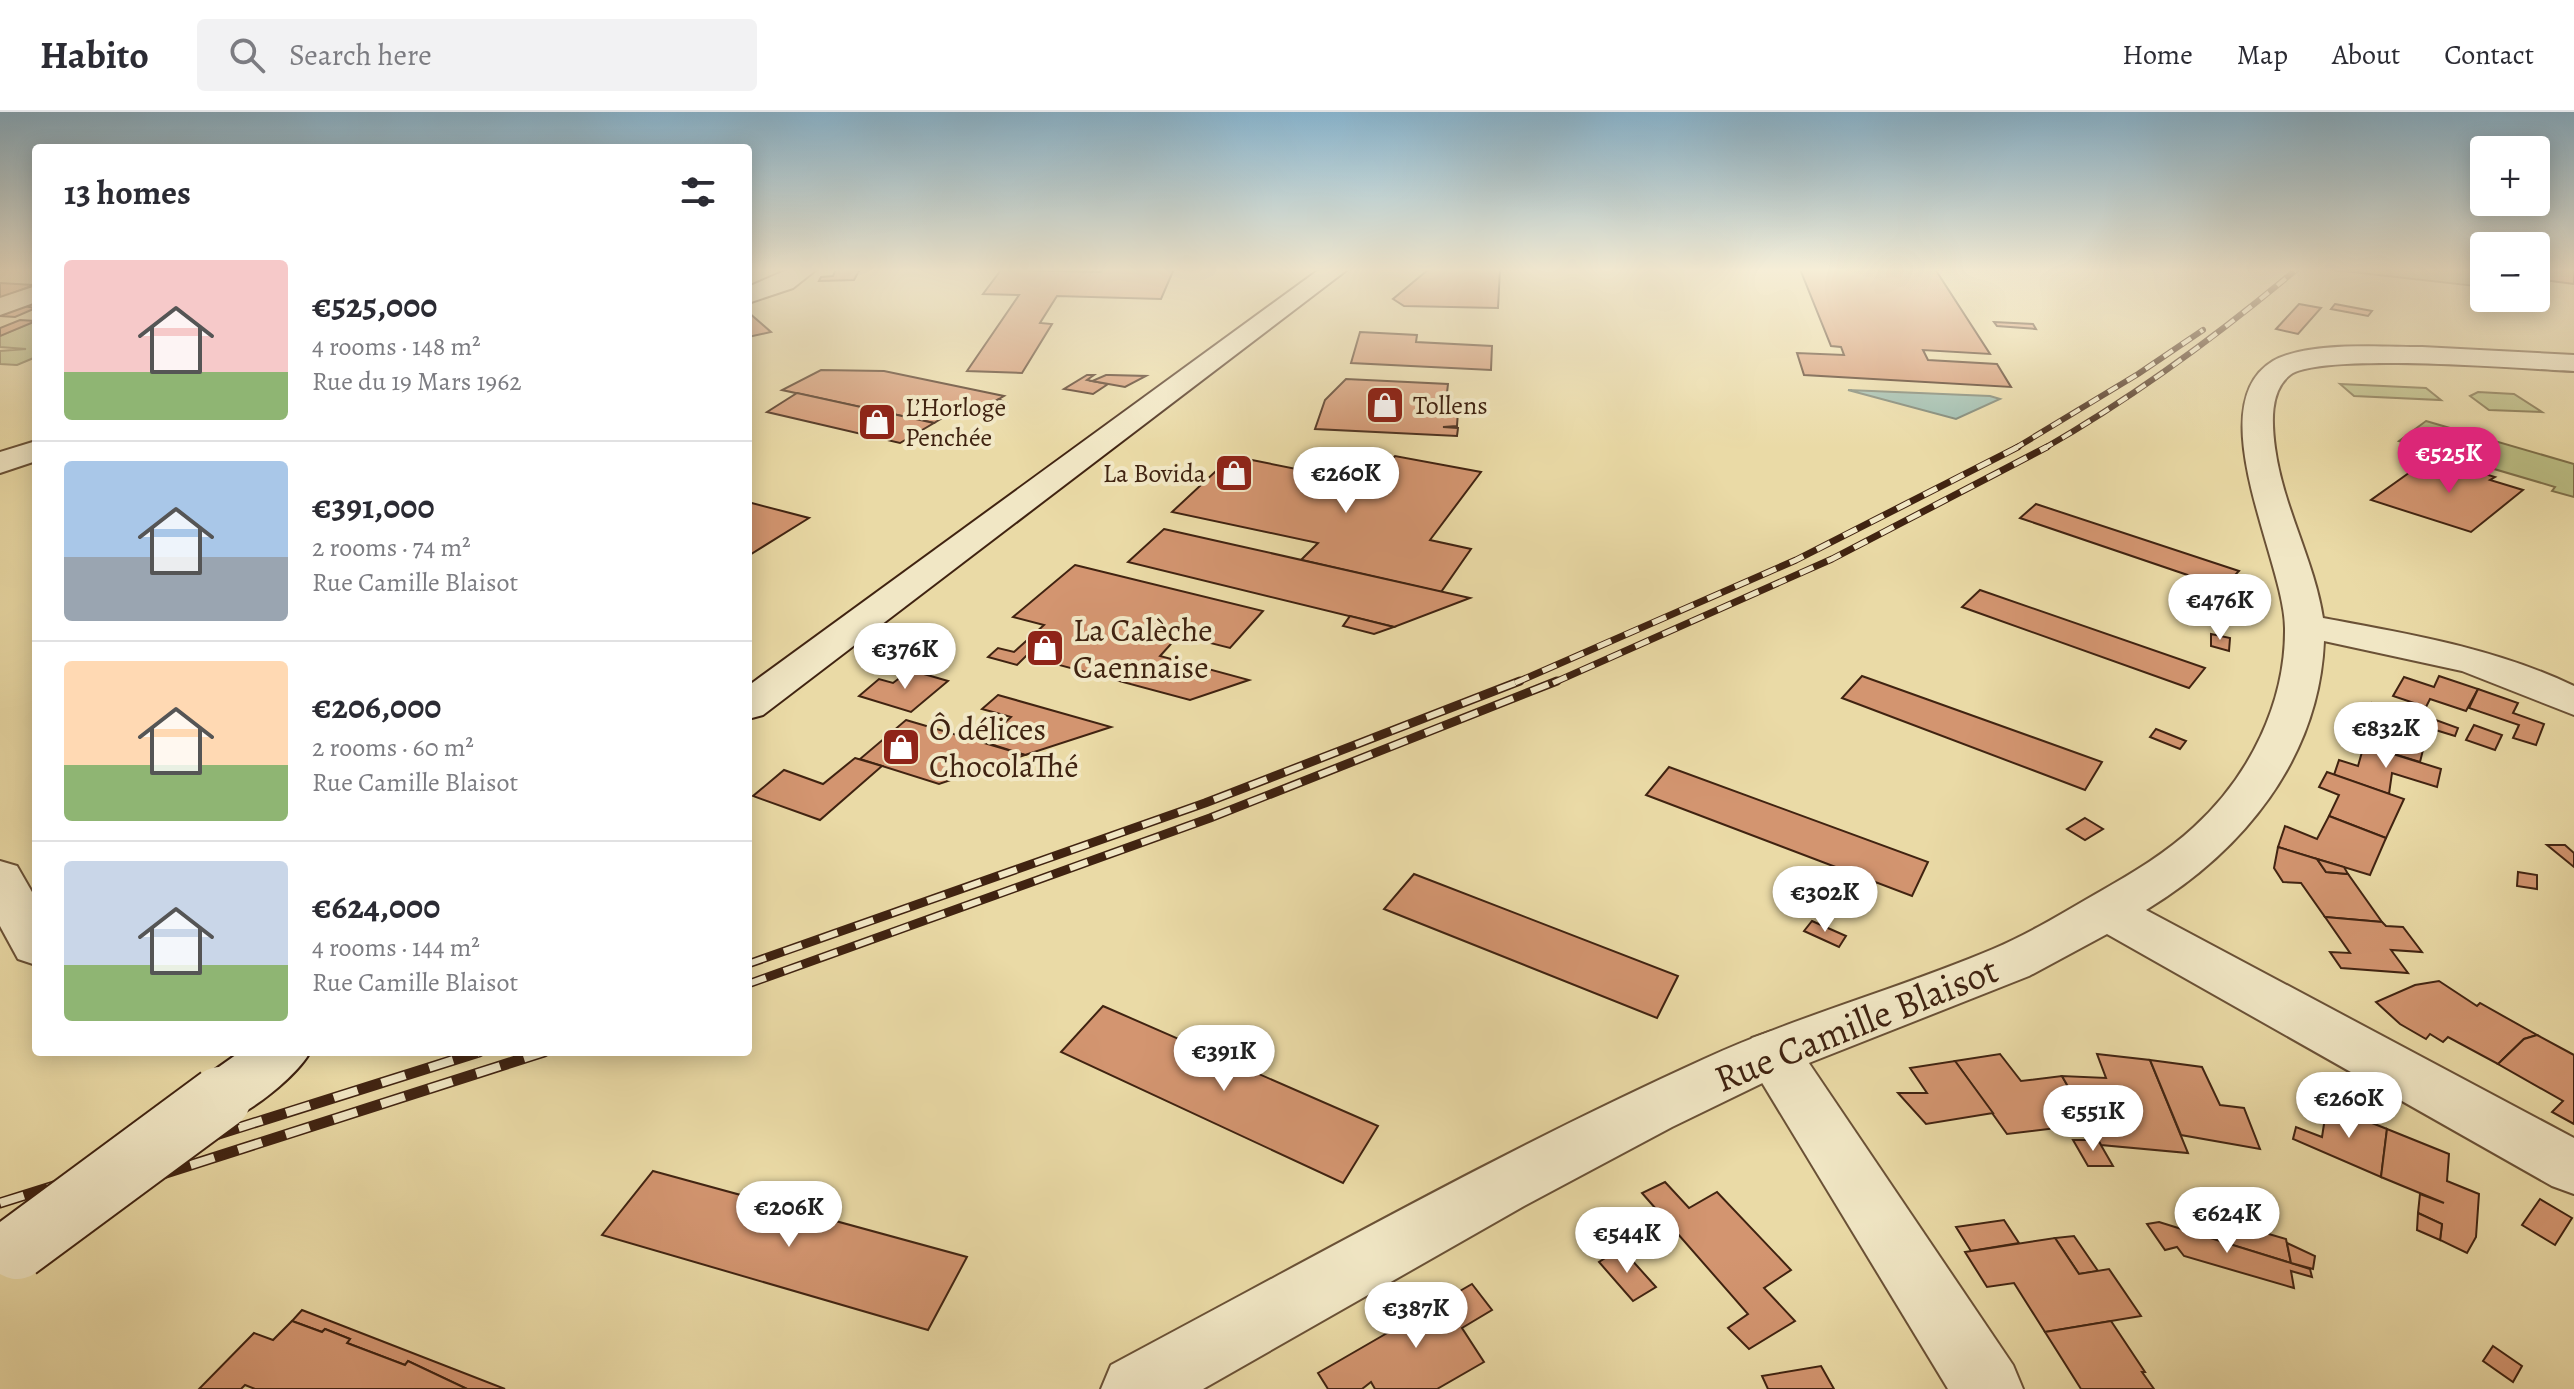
<!DOCTYPE html>
<meta charset="utf-8">
<style>
body{margin:0;font-family:Alegreya,serif;background:#f2f2f3;color:#2b2b33;height:100vh;display:flex;flex-direction:column;font-size:30px;white-space:nowrap}
*{box-sizing:border-box;margin:0}
p{font-size:26px;color:#7c7c81}
.icon{flex:none;width:44px;height:44px;fill:none;stroke:currentColor;stroke-width:2;stroke-linecap:round;stroke-linejoin:round}
.map{position:relative;flex:1;overflow:hidden}
.panel{position:absolute;left:32px;top:32px;width:720px;height:912px;display:flex;flex-direction:column;background:#fff;border-radius:8px;box-shadow:0 4px 20px #0003}
.panel>*{flex:none}
.tools{position:absolute;left:2470px;top:24px;display:grid;gap:16px}
.tools a{display:grid;place-items:center;width:80px;height:80px;border-radius:8px;background:#fff;box-shadow:0 4px 20px #0003;font-size:40px}
.price{position:absolute;translate:-50% -68px;padding:0 18px;border-radius:28px;background:#fff;color:#222;font-size:26px;line-height:52px;filter:drop-shadow(0 2px 4px #0008)}
.price::after{content:'';position:absolute;left:50%;top:48px;width:24px;height:18px;margin-left:-12px;background:inherit;clip-path:polygon(0 0,100% 0,50% 100%)}
.price.active{background:#db2777;color:#fff}
ul{padding:0;list-style:none}
li{display:flex;align-items:center;gap:24px;height:200px;padding:0 32px}
li+li{border-top:2px solid #e1e1e2}
li span{display:grid;place-items:center;flex:none;width:224px;height:160px;border-radius:8px;color:#555}
li>.icon{margin-inline-start:auto}
span .icon{width:96px;height:96px;fill:#fffc;stroke-width:1}
li b{font-size:34px}
h2{display:flex;justify-content:space-between;align-items:center;height:96px;padding:0 32px;font-size:34px}
header{display:flex;align-items:center;gap:48px;box-sizing:border-box;height:112px;padding:0 40px;background:#fff;border-bottom:2px solid #e1e1e2}
header strong{font-size:38px}
nav{display:flex;gap:44px;margin-inline-start:auto;font-size:28px}
.search{width:560px;height:72px;background:#f2f2f3;display:flex;align-items:center;gap:20px;box-sizing:border-box;padding:0 28px;border-radius:8px;color:#7c7c81;font-size:30px}
.map>svg:first-child{display:block}
</style>
<header>
<strong>Habito</strong>
<div class="search"><svg class="icon" aria-label="search" viewBox="0 0 24 24"><circle cx="10" cy="10" r="6"/><path d="M15 15l6 6"/></svg>Search here</div>
<nav><a>Home</a><a>Map</a><a>About</a><a>Contact</a></nav>
</header>
<div class="map">
<svg width="2574" height="1277" viewBox="0 0 2574 1277">
<rect width="100%" height="100%" fill="#eadaa6"/>
<filter id="stains"><feTurbulence type="fractalNoise" baseFrequency=".0025" numOctaves="4"/><feColorMatrix values="0 0 0 0 .2 0 0 0 0 .09 0 0 0 0 .02 0 0 0 .5 -.17"/></filter>
<radialGradient id="worn" r=".72"><stop offset=".6" stop-color="#630" stop-opacity="0"/><stop offset="1" stop-color="#630" stop-opacity=".3"/></radialGradient>
<g fill="#bbbe84" stroke="#7e704a" stroke-width="2">
<polygon points="2325,157 2484,157 2484,175"/>
<polygon points="36,208 36,245 17,253 0,252 0,239 26,237 0,235 0,224"/>
<polygon points="2340,272 2426,276 2441,288 2354,284"/>
<polygon points="2478,280 2514,282 2542,300 2489,298 2470,284"/>
<polygon points="2426,309 2574,352 2574,385 2552,379 2555,375 2399,329"/>
</g>
<polygon fill="#99baae" stroke="#757e6f" stroke-width="2" points="1848,278 1990,284 2000,287 1956,307"/>
<g fill="#d39570" stroke="#402311" stroke-width="2">
<polygon points="836,157 860,157 854,168 819,169 821,165 833,164"/>
<polygon points="1103,157 1174,157 1161,187 1057,184 1040,211 1052,212 1022,261 967,259 1019,183 983,182 1001,158 1101,160"/>
<polygon points="1429,157 1500,157 1498,196 1404,194 1393,187"/>
<polygon points="1800,157 1935,157 1990,242 1923,238 1928,248 1997,252 2011,275 1804,263 1797,241 1844,243 1841,235 1831,234"/>
<polygon points="2536,157 2574,157 2574,172 2536,167"/>
<polygon points="0,171 34,173 0,186"/>
<polygon points="2299,192 2321,196 2298,222 2276,217"/>
<polygon points="2335,192 2372,199 2368,204 2331,197"/>
<polygon points="23,194 36,196 15,205 0,204"/>
<polygon points="748,200 771,220 748,225"/>
<polygon points="20,208 36,209 0,224 0,216"/>
<polygon points="1994,210 2033,212 2036,217 1997,214"/>
<polygon points="1360,220 1417,223 1416,230 1492,234 1491,258 1351,251"/>
<polygon points="821,258 884,259 1004,284 980,298 961,295 934,311 782,278"/>
<polygon points="1087,263 1094,263 1087,268 1108,272 1093,282 1064,277"/>
<polygon points="1106,263 1110,263 1146,264 1125,275 1092,269"/>
<polygon points="1346,267 1448,272 1445,298 1458,299 1457,314 1443,315 1458,316 1457,324 1315,317 1325,288"/>
<polygon points="797,281 934,311 900,331 767,300"/>
<polygon points="999,287 1006,291 990,301 980,298"/>
<polygon points="1232,344 1371,372 1395,344 1481,360 1430,428 1471,437 1441,480 1301,448 1318,431 1172,400"/>
<polygon points="2427,348 2435,351 2439,348 2495,365 2490,368 2523,378 2471,420 2371,388"/>
<polygon points="748,390 809,406 748,444"/>
<polygon points="2036,392 2239,459 2223,475 2020,406"/>
<polygon points="1164,417 1235,433 1470,486 1394,515 1128,450"/>
<polygon points="1075,453 1263,499 1230,536 1179,523 1160,544 1249,568 1190,588 1026,544 1017,553 988,545 998,536 1014,540 1044,513 1013,505"/>
<polygon points="1980,478 2205,556 2189,576 1962,495"/>
<polygon points="1350,504 1394,515 1374,522 1343,514"/>
<polygon points="2211,522 2230,526 2229,539 2211,534"/>
<polygon points="910,558 948,569 911,600 859,584 879,567 893,571"/>
<polygon points="1862,564 2102,650 2085,678 1842,586"/>
<polygon points="2439,564 2478,577 2466,599 2430,587 2426,595 2393,584 2404,565 2434,575"/>
<polygon points="2478,577 2518,591 2513,601 2544,612 2536,633 2513,626 2519,613 2469,596"/>
<polygon points="998,583 1111,615 1025,643 984,630 1011,605 982,597"/>
<polygon points="2372,591 2422,603 2458,616 2455,624 2370,598"/>
<polygon points="2355,593 2419,612 2415,631 2424,634 2420,650 2364,633 2370,613 2351,607"/>
<polygon points="906,608 1025,643 939,672 860,647"/>
<polygon points="2474,613 2502,623 2495,638 2466,628"/>
<polygon points="2156,617 2186,629 2180,637 2150,625"/>
<polygon points="2364,633 2441,657 2437,675 2392,661 2389,682 2334,663 2339,648 2358,654"/>
<polygon points="855,646 882,654 820,708 753,684 784,658 823,672"/>
<polygon points="1669,655 1928,750 1912,784 1646,683"/>
<polygon points="2327,660 2404,687 2386,726 2329,704 2339,683 2319,675"/>
<polygon points="2329,704 2386,726 2370,763 2278,735 2285,714 2317,727"/>
<polygon points="2085,706 2103,717 2085,728 2067,717"/>
<polygon points="2547,733 2565,733 2574,741 2574,755"/>
<polygon points="2278,735 2317,747 2326,760 2348,762 2382,810 2325,805 2301,771 2283,770 2274,756"/>
<polygon points="2317,747 2344,755 2348,762 2326,760"/>
<polygon points="2518,760 2537,763 2537,777 2517,774"/>
<polygon points="1414,762 1678,864 1657,906 1384,797"/>
<polygon points="2325,805 2382,810 2386,814 2403,815 2422,840 2391,838 2408,861 2341,856 2330,840 2350,841"/>
<polygon points="1812,809 1846,824 1839,835 1804,819"/>
<polygon points="2439,869 2477,894 2480,891 2537,923 2524,927 2498,952 2448,925 2443,930 2430,922 2426,927 2400,912 2376,890 2415,873"/>
<polygon points="1103,894 1378,1014 1343,1071 1061,940"/>
<polygon points="2537,923 2574,943 2574,1012 2552,1000 2563,989 2498,952 2524,927"/>
<polygon points="2000,942 2021,969 2062,964 2090,1012 2007,1022 1955,949"/>
<polygon points="2097,942 2150,948 2188,1041 2101,1033 2062,964 2106,966"/>
<polygon points="2150,948 2202,955 2220,993 2244,996 2260,1037 2181,1023"/>
<polygon points="1955,949 1993,1001 1926,1012 1898,981 1927,981 1910,956"/>
<polygon points="2327,993 2387,1017 2381,1065 2293,1027 2296,1015 2322,1025"/>
<polygon points="2387,1017 2449,1042 2447,1069 2479,1082 2476,1125 2467,1141 2440,1128 2442,1112 2418,1101 2420,1082 2444,1091 2381,1065"/>
<polygon points="2073,1028 2098,1028 2113,1054 2088,1054"/>
<polygon points="653,1059 967,1145 928,1218 602,1123"/>
<polygon points="1665,1070 1689,1096 1717,1080 1791,1158 1764,1176 1795,1209 1749,1237 1728,1216 1748,1202 1642,1081"/>
<polygon points="2540,1087 2572,1106 2555,1133 2522,1113"/>
<polygon points="2418,1101 2442,1112 2440,1128 2417,1118"/>
<polygon points="2214,1106 2286,1127 2291,1151 2222,1130"/>
<polygon points="2004,1108 2019,1131 1971,1139 1956,1115"/>
<polygon points="2159,1110 2310,1157 2312,1165 2291,1159 2294,1176 2184,1144 2177,1135 2165,1138 2147,1112"/>
<polygon points="2074,1124 2098,1159 2079,1162 2055,1126"/>
<polygon points="2055,1126 2079,1162 2109,1157 2141,1204 2045,1220 2014,1171 1987,1175 1965,1140"/>
<polygon points="2287,1131 2315,1144 2313,1157 2291,1151"/>
<polygon points="1621,1136 1656,1175 1633,1189 1599,1150"/>
<polygon points="1472,1172 1492,1198 1462,1216 1484,1250 1437,1277 1375,1277 1371,1270 1362,1277 1328,1277 1318,1261"/>
<polygon points="302,1198 505,1277 467,1277 408,1249 405,1253 347,1231 350,1227 325,1217 322,1220 292,1209"/>
<polygon points="292,1209 322,1220 325,1217 350,1227 347,1231 405,1253 408,1249 467,1277 255,1277 245,1273 241,1277 199,1277 254,1221 273,1228"/>
<polygon points="2111,1209 2145,1260 2142,1260 2154,1277 2081,1277 2045,1220"/>
<polygon points="2493,1234 2522,1254 2513,1270 2483,1249"/>
<polygon points="1821,1254 1834,1277 1768,1277 1762,1264"/>
</g>
<g fill="none" stroke-linecap="round" stroke-linejoin="round">
<g stroke="#6a5136" stroke-width="4">
<g id="minor">
<polygon points="789,157 817,157 793,176 748,191 748,175"/>
<polygon points="36,329 36,349 0,361 0,340"/>
<polygon points="0,749 17,754 36,787 36,853 18,847 0,814"/>
<polygon points="1772,919 1792,926 2013,1253 2023,1277 1948,1277 1744,941 1752,926"/>
</g>
</g>
<g stroke="#6a5136" stroke-width="4">
<path id="tertiary" d="M2422 235 2574 243V259C2527 257 2320 240 2290 263 2269 279 2272 313 2275 336 2283 395 2314 448 2323 506 2408 522 2495 536 2574 574V603L2462 559 2324 529C2319 647 2243 739 2146 798L2574 1026V1082L2552 1074 2107 822 2029 864 1781 962 1672 1015 1524 1094 1203 1277H1101L1111 1253C1307 1149 1501 1039 1704 947 1798 904 1898 877 1993 837 2031 821 2066 799 2101 779 2134 760 2166 741 2194 715 2249 665 2286 591 2285 516 2285 450 2198 294 2273 249 2308 229 2382 235 2422 235Z"/>
</g>
<g stroke="#402311" stroke-width="4">
<g id="secondary">
<polygon points="1320,157 1348,157 763,603 748,607 748,574"/>
<polygon points="36,174 36,190 0,203 0,186"/>
<path d="M240 940H310C298 962 249 1004 223 1008 216 1010 207 1005 199 1003L191 986 199 969Z"/>
</g>
</g>
<use href="#minor" fill="#f1e7c5" fill-rule="evenodd"/>
<use href="#tertiary" fill="#f1e7c5" fill-rule="evenodd"/>
<use href="#secondary" fill="#f1e7c5" fill-rule="evenodd"/>
<g stroke="#402311" stroke-width="6">
<g id="rail-far3">
<polyline points="2014,337 2138,262 2203,218"/>
<path d="M2043 337C2134 285 2217 224 2297 157"/>
</g>
</g>
<g stroke="#402311" stroke-width="7">
<g id="rail-far2">
<polyline points="1515,571 1796,448 2018,335"/>
<polyline points="1553,571 1832,447 2047,335"/>
</g>
</g>
<g stroke="#402311" stroke-width="9">
<g id="rail-far1">
<polyline points="748,852 1205,691 1520,569"/>
<polyline points="748,872 1210,706 1557,569"/>
</g>
</g>
<g stroke="#402311" stroke-width="11">
<g id="rail">
<polyline points="0,1091 479,940"/>
<polyline points="0,1114 544,940"/>
</g>
</g>
<use href="#rail-far3" stroke="#f1e7c5" stroke-width="4" stroke-dasharray="11" stroke-linecap="butt"/>
<use href="#rail-far2" stroke="#f1e7c5" stroke-width="5" stroke-dasharray="15" stroke-linecap="butt"/>
<use href="#rail-far1" stroke="#f1e7c5" stroke-width="6" stroke-dasharray="19" stroke-linecap="butt"/>
<use href="#rail" stroke="#f1e7c5" stroke-width="8" stroke-dasharray="25" stroke-linecap="butt"/>
<g stroke="#402311" stroke-width="66" stroke-linecap="butt">
<polyline id="secondary-bridge" points="17,1136 220,986"/>
</g>
<use href="#secondary-bridge" stroke="#f1e7c5" stroke-width="62"/>
</g>
<linearGradient id="sky" x2="0" y2="1"><stop stop-color="#88b6d1"/><stop offset="0.47" stop-color="#f6eed7"/><stop offset="1" stop-color="#f6eed7" stop-opacity="0"/></linearGradient>
<rect width="2574" height="336" fill="url(#sky)"/>
<defs>
<g id="shop-square" transform="scale(2)"><rect x="-9" y="-9" width="18" height="18" rx="4" fill="#8f2418" stroke="#f1e7c5"/><path d="M-5-2.5h2.3a2.7 3.5 0 0 1 5.4 0H5L5.5 6h-11ZM-1.5-2.5h3a1.5 2.3 0 0 0-3 0Z" fill="#fff"/></g>
</defs>
<g fill-rule="evenodd">
<use href="#shop-square" x="1385" y="293"/>
<use href="#shop-square" x="877" y="310"/>
<use href="#shop-square" x="1234" y="361"/>
<use href="#shop-square" x="1045" y="536"/>
<use href="#shop-square" x="901" y="635"/>
</g>
<g text-anchor="middle" stroke-width="8" stroke-linejoin="round" paint-order="stroke">
<g font-size="26" fill="#402311" stroke="#f1e7c5" text-anchor="start">
<text x="1413" y="302">Tollens</text>
<text x="905" y="304">L’Horloge<tspan x="905" dy="30">Penchée</tspan></text>
<text x="1206" y="370" text-anchor="end">La Bovida</text>
</g>
<g font-size="32" fill="#402311" stroke="#f1e7c5" text-anchor="start">
<text x="1073" y="529">La Calèche<tspan x="1073" dy="37">Caennaise</tspan></text>
<text x="929" y="628">Ô délices<tspan x="929" dy="37">ChocolaThé</tspan></text>
</g>
<g font-size="38" fill="#402311" stroke="#f1e7c5">
<text transform="translate(1856 912) rotate(-22)" y="13">Rue Camille Blaisot</text>
</g>
</g>
<rect width="100%" height="100%" filter="url(#stains)"/>
<rect width="100%" height="100%" fill="url(#worn)"/>
</svg>
<div class="tools">
<a>+</a>
<a>−</a>
</div>
<b class="price active" style="left:2449px;top:383px">€525K</b>
<b class="price" style="left:1346px;top:403px">€260K</b>
<b class="price" style="left:2220px;top:530px">€476K</b>
<b class="price" style="left:905px;top:579px">€376K</b>
<b class="price" style="left:2386px;top:658px">€832K</b>
<b class="price" style="left:1825px;top:822px">€302K</b>
<b class="price" style="left:1224px;top:981px">€391K</b>
<b class="price" style="left:2349px;top:1028px">€260K</b>
<b class="price" style="left:2093px;top:1041px">€551K</b>
<b class="price" style="left:789px;top:1137px">€206K</b>
<b class="price" style="left:2227px;top:1143px">€624K</b>
<b class="price" style="left:1627px;top:1163px">€544K</b>
<b class="price" style="left:1416px;top:1238px">€387K</b>
<section class="panel">
<h2>13 homes<svg class="icon" aria-label="filters" viewBox="0 0 24 24"><path d="M4 7h16M4 17h16"/><circle cx="9" cy="7" r="2"/><circle cx="15" cy="17" r="2"/></svg></h2>
<ul>
<li><span style="background:linear-gradient(#f6c9c9 70%,#8fb573 0)"><svg class="icon" aria-label="home" viewBox="0 0 24 24"><path d="M3 11l9-7 9 7M6 9v11h12V9"/></svg></span><div><b>€525,000</b><p>4 rooms · 148 m²</p><p>Rue du 19 Mars 1962</p></div></li>
<li><span style="background:linear-gradient(#a9c7e8 60%,#9aa5b1 0)"><svg class="icon" aria-label="home" viewBox="0 0 24 24"><path d="M3 11l9-7 9 7M6 9v11h12V9"/></svg></span><div><b>€391,000</b><p>2 rooms · 74 m²</p><p>Rue Camille Blaisot</p></div></li>
<li><span style="background:linear-gradient(#ffd9b3 65%,#8fb573 0)"><svg class="icon" aria-label="home" viewBox="0 0 24 24"><path d="M3 11l9-7 9 7M6 9v11h12V9"/></svg></span><div><b>€206,000</b><p>2 rooms · 60 m²</p><p>Rue Camille Blaisot</p></div></li>
<li><span style="background:linear-gradient(#c9d6e8 65%,#8fb573 0)"><svg class="icon" aria-label="home" viewBox="0 0 24 24"><path d="M3 11l9-7 9 7M6 9v11h12V9"/></svg></span><div><b>€624,000</b><p>4 rooms · 144 m²</p><p>Rue Camille Blaisot</p></div></li>
</ul>
</section>
</div>
